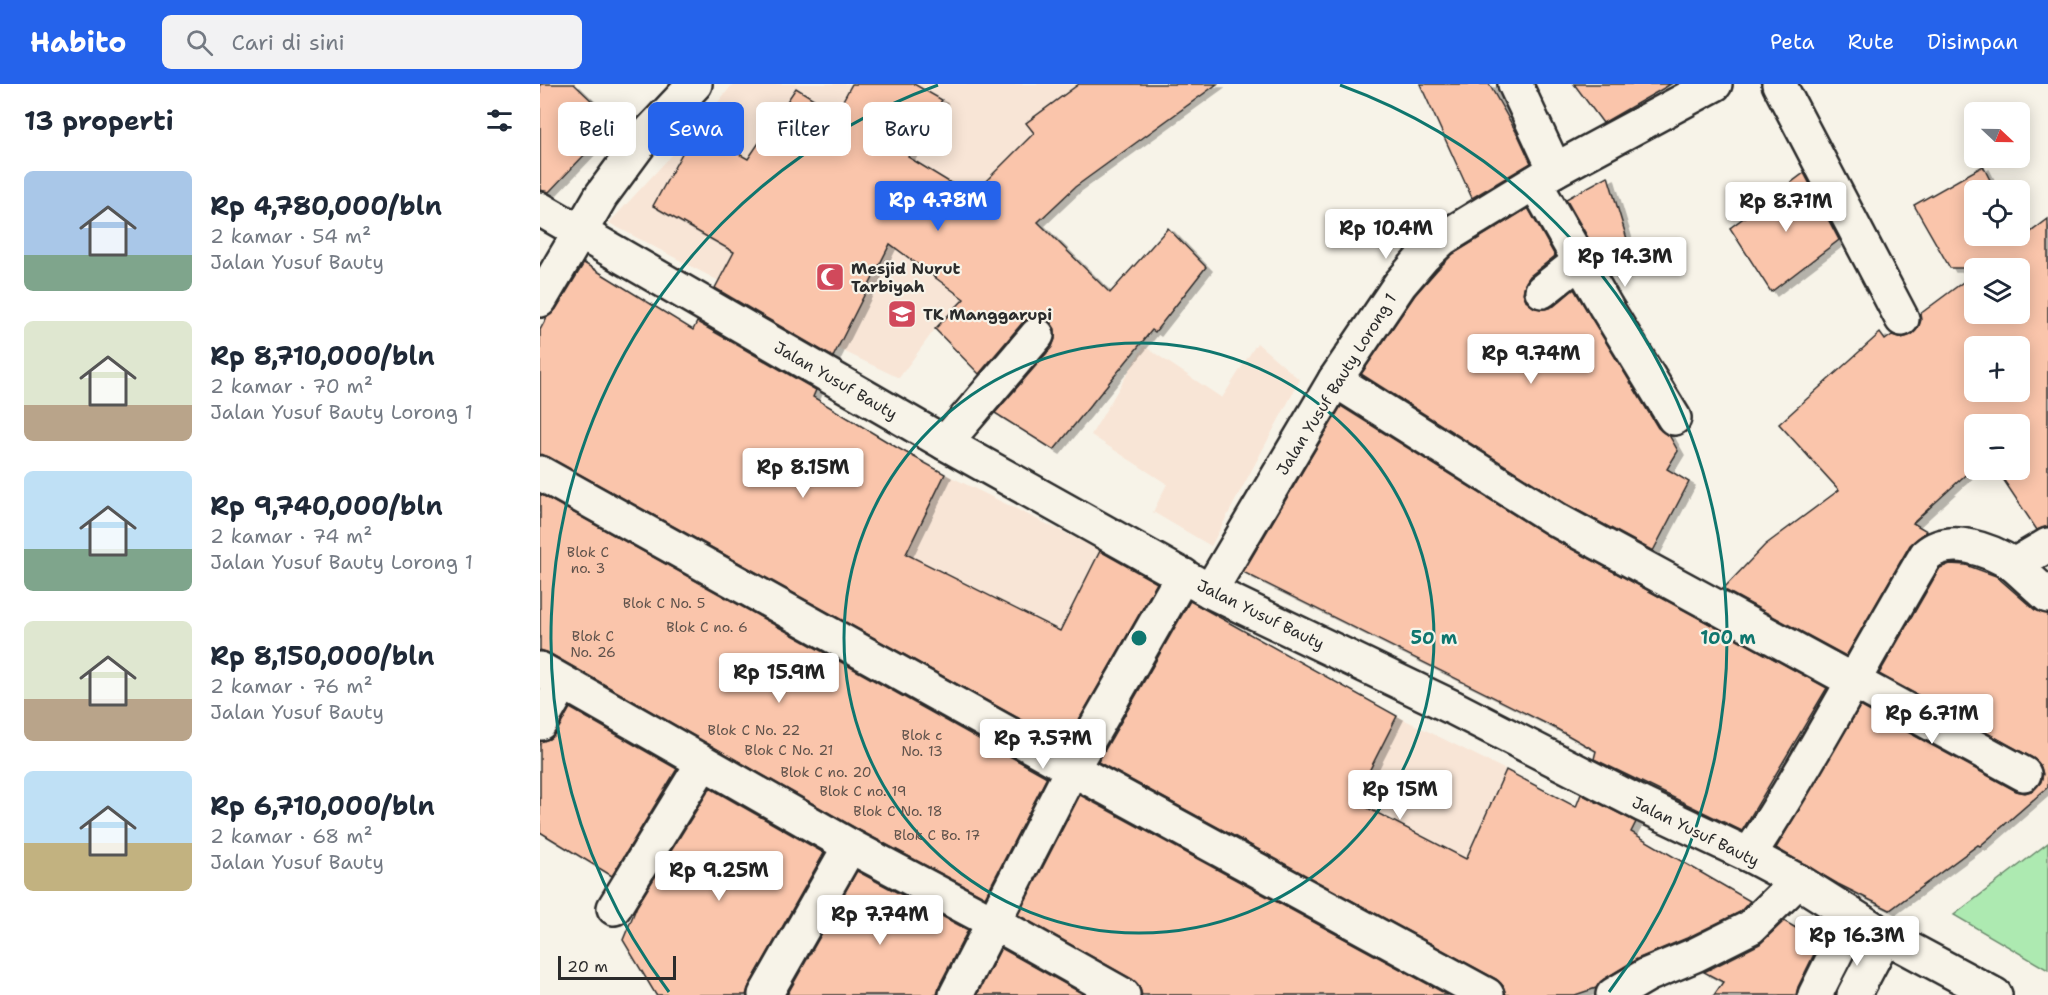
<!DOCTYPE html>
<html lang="id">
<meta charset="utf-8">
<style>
body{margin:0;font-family:"Shantell Sans",sans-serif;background:#f2f2f3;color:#1f2937;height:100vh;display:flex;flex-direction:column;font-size:22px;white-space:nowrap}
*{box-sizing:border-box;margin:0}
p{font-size:20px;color:#747a83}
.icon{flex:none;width:33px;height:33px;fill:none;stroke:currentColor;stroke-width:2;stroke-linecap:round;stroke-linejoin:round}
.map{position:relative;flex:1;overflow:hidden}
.sheet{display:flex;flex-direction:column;background:#fff;width:540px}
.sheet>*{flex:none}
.guide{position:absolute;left:18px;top:18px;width:570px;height:54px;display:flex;gap:12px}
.needle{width:39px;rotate:112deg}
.controls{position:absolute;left:1424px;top:18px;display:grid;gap:12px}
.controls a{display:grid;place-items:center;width:66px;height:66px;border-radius:9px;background:#fff;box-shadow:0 3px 15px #0003;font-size:30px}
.scale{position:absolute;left:18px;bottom:15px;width:118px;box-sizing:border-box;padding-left:6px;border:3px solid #2b2b2b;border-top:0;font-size:16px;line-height:21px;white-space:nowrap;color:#2b2b2b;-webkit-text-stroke:4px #f7f3e8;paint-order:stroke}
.price{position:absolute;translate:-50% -51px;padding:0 14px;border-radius:6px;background:#fff;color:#222;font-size:20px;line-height:39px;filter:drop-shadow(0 2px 3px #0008)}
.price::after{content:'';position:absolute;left:50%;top:36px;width:18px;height:14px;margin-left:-9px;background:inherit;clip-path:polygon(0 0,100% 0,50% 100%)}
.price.active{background:#2563eb;color:#fff}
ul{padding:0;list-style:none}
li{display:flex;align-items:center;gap:18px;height:150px;padding:0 24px}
li span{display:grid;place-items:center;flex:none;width:168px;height:120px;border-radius:9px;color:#555}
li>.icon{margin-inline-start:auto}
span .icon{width:72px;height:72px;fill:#fffc;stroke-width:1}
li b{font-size:26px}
h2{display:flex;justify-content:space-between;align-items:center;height:72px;padding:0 24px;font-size:26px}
.pill{padding:0 21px;border-radius:9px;background:#fff;box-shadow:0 3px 15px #0003;font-size:21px;line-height:54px}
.pill.active{background:#2563eb;color:#fff}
header{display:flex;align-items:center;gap:36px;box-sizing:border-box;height:84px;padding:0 30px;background:#2563eb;color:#fff}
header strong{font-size:28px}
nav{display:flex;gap:33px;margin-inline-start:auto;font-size:21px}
.search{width:420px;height:54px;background:#f2f2f3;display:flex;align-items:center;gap:15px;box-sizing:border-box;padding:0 21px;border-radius:9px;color:#747a83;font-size:22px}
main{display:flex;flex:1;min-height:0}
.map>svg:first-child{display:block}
</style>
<header>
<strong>Habito</strong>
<div class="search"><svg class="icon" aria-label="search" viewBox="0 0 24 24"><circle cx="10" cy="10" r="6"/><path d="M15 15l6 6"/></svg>Cari di sini</div>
<nav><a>Peta</a><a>Rute</a><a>Disimpan</a></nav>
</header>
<main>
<section class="sheet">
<h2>13 properti<svg class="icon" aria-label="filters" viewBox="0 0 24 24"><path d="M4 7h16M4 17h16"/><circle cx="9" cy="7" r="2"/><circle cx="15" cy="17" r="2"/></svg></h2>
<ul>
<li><span style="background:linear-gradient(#a9c7e8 70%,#7fa58c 0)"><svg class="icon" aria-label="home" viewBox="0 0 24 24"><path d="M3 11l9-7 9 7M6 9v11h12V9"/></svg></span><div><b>Rp 4,780,000/bln</b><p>2 kamar · 54 m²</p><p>Jalan Yusuf Bauty</p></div></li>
<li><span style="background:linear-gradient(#dfe7d0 70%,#b9a48a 0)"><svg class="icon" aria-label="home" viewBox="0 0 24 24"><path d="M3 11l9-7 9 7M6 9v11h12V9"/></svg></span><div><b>Rp 8,710,000/bln</b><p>2 kamar · 70 m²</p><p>Jalan Yusuf Bauty Lorong 1</p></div></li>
<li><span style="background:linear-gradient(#bfe0f5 65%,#7fa58c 0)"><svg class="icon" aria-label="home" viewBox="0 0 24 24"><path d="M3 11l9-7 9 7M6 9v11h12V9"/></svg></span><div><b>Rp 9,740,000/bln</b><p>2 kamar · 74 m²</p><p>Jalan Yusuf Bauty Lorong 1</p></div></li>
<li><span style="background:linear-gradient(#dfe7d0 65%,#b9a48a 0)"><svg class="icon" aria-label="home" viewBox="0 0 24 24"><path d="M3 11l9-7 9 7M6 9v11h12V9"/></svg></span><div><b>Rp 8,150,000/bln</b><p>2 kamar · 76 m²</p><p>Jalan Yusuf Bauty</p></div></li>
<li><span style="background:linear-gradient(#bfe0f5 60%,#c2b280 0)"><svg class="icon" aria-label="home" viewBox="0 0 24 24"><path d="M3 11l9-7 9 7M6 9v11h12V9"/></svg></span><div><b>Rp 6,710,000/bln</b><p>2 kamar · 68 m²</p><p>Jalan Yusuf Bauty</p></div></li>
</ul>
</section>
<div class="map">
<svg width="1508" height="911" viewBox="0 0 1508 911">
<defs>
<filter id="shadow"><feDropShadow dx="6" dy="4" stdDeviation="0" flood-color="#0004"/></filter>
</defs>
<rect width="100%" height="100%" fill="#f7f3e8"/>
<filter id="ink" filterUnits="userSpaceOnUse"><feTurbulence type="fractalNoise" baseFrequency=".0167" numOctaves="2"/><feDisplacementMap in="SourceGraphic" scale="12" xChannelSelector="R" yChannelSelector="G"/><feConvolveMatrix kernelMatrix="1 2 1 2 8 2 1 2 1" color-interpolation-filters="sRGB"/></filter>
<g filter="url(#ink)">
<g fill="#f8e5d6">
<polygon points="193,0 677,0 534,104 498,138 395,245 359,294 297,264 179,197 69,139 155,46"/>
<polygon points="717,259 760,296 671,462 613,428 627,400 551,351 604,262 682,314"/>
<polygon points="405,390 560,466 520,547 366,470"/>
<polygon points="857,632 966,686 926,775 814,717"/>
</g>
<polygon fill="#adeab1" stroke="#6c8a6e" stroke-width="1.5" points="1508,759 1508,886 1414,831"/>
<g fill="#fac5ab" stroke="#2b2b2b" stroke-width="1.5" fill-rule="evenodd" filter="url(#shadow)">
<polygon points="0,0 34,0 75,39 9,108 0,106"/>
<polygon points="312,0 374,0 402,16 368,73 414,101 436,107 494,49 486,39 539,0 677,0 535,103 498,138 570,209 628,144 666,183 615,248 612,246 514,366 455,329 512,263 515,255 515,245 509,236 501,233 491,233 483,238 439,290 395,245 424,215 350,160 293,273 175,204 194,168 113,122 155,46 208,75 256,4 296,29"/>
<polygon points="880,0 949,0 979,53 991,79 932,114"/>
<polygon points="1034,0 1131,0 1063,39"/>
<path d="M1443 82 1455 106H1434V152H1478L1480 156 1508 135V442L1497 446 1457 386H1479V340H1434V383L1373 439 1387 447 1370 461 1306 572 1183 505 1225 461 1299 406 1239 340 1340 249 1345 256 1352 251 1362 254 1371 251 1378 244 1381 236 1380 230 1434 190V230H1479V184H1410L1374 121ZM1434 262H1479V308H1434Z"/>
<polygon points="1264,89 1299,156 1231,208 1190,144"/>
<polygon points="1068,92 1087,155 1058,171 1026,115"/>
<polygon points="988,124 1015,172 990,192 985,200 983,209 987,218 995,224 1005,225 1014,222 1034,205 1118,344 1129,351 1138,367 1127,385 1149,398 1113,467 1026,420 821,290 875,211 897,186 913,170"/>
<polygon points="44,179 153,246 157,238 276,306 273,313 356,363 405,390 366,470 520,547 560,467 617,499 525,660 9,373 0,370 0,246 7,233 16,225"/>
<polygon points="801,322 1008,452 1287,604 1202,747 1054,675 1056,667 1017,645 703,488"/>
<polygon points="0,410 507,693 445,813 319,746 9,569 0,566"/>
<polygon points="1410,480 1426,481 1456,492 1495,526 1508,530 1508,703 1440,762 1438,761 1350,826 1298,800 1236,764 1320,622 1476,707 1485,709 1494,706 1501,698 1503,690 1500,681 1493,674 1339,590 1400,484"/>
<polygon points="650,517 857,632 814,717 926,775 966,686 1036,723 1041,710 1096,738 1091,748 1210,817 1200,828 1147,854 1097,875 1064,895 1056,904 1035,911 966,911 963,902 956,895 558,678"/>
<polygon points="30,624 137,685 72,792 0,748 0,658 9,655 16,649"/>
<polygon points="170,704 284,769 209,902 206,911 116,911 83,856 97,822"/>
<polygon points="540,711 908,911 602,911 599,902 592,895 478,831"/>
<polygon points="317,787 428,846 399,902 397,911 247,911"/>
<polygon points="1244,837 1280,858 1258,903 1256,911 1174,911 1183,898 1164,888 1220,860"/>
<polygon points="461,864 545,911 437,911"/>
</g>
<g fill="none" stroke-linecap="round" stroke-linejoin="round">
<g stroke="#2b2b2b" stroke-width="38">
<g id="minor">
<polyline points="975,0 1015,86"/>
<polyline points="1239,0 1362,235"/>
<polyline points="995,99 1066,223 1134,334"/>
<polyline points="0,125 405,359 670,507 914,624 1103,721 1209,771 1258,797 1345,852 1455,911"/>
<polyline points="1002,207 1040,177"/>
<polyline points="0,216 61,112 103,55 155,0"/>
<polyline points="795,296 1017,436 1484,690"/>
<polyline points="405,359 497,251"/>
<polyline points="0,389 532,685 947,911"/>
<polyline points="1474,481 1508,512"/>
<polyline points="670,507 795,296 860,200 883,173 902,155 1015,86 1175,0"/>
<polyline points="0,585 310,762 455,839 583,911"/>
<polyline points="0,639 23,599"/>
<path d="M1209 771C1273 674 1326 571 1386 471 1410 450 1450 466 1474 481L1508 461"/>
<polyline points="74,824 163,679"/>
<polyline points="225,911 310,762"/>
<polyline points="416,911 532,685 643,491"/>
<polyline points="1073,911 1107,891 1155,871 1211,843 1258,797"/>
<polyline points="1275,911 1314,833"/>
<polyline points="1314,911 1345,852"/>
</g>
</g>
<use href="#minor" stroke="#f7f3e8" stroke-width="33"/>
</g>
</g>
<g fill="none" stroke="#0f766e" stroke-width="3">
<circle cx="599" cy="554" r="295"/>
<path d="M129 908A589 589 0 0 1 398 1M800 1A589 589 0 0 1 1069 908"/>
</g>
<defs>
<g id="mosque-square" transform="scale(1.5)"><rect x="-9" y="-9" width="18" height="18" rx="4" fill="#d1495b" stroke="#f7f3e8"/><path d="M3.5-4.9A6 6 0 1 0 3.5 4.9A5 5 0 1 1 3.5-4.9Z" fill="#fff"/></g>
<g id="school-square" transform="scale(1.5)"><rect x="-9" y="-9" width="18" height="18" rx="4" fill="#d1495b" stroke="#f7f3e8"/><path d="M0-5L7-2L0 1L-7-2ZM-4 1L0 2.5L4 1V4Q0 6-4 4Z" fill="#fff"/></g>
</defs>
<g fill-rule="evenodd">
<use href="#mosque-square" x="290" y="193"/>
<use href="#school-square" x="362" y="230"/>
</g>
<g text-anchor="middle" stroke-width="4.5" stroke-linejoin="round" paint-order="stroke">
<g font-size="14" fill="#5f524b">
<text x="48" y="473">Blok C<tspan x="48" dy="16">no. 3</tspan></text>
<text x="124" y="524">Blok C No. 5</text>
<text x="167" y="548">Blok C no. 6</text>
<text x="53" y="557">Blok C<tspan x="53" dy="16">No. 26</tspan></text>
<text x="214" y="651">Blok C No. 22</text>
<text x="382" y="656">Blok c<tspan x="382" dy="16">No. 13</tspan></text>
<text x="249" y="671">Blok C No. 21</text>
<text x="286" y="693">Blok C no. 20</text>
<text x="323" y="712">Blok C no. 19</text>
<text x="358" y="732">Blok C No. 18</text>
<text x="397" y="756">Blok C Bo. 17</text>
</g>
<g font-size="16" font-weight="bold" fill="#2b2b2b" stroke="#f7f3e8" text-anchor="start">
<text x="311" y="190">Mesjid Nurut<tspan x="311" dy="18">Tarbiyah</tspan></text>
<text x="383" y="236">TK Manggarupi</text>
</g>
<g font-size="16" fill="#2b2b2b" stroke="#f7f3e8">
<text transform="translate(296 296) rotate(30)" y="6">Jalan Yusuf Bauty</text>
<text transform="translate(796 300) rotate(-58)" y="6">Jalan Yusuf Bauty Lorong 1</text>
<text transform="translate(721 530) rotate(26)" y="6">Jalan Yusuf Bauty</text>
<text transform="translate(1156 747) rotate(26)" y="6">Jalan Yusuf Bauty</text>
</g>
</g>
<circle cx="599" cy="554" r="9" fill="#0f766e" stroke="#f7f3e8" stroke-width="3"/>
<g font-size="18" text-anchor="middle" font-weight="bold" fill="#0f766e" stroke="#f7f3e8" stroke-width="4.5" stroke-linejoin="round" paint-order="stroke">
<text x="894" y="560">50 m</text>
<text x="1188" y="560">100 m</text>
</g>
</svg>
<div class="controls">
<a><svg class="needle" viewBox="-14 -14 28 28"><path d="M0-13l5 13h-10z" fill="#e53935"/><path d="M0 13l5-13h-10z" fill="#747a83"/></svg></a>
<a><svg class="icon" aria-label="locate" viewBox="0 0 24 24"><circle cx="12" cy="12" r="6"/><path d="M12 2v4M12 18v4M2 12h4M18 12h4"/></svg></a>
<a><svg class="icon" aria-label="layers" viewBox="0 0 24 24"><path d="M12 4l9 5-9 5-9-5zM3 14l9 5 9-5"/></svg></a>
<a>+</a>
<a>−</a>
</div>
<div class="scale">20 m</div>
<b class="price active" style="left:398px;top:148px">Rp 4.78M</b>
<b class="price" style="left:1246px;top:149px">Rp 8.71M</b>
<b class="price" style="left:846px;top:176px">Rp 10.4M</b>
<b class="price" style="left:1085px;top:204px">Rp 14.3M</b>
<b class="price" style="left:991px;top:301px">Rp 9.74M</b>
<b class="price" style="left:263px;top:415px">Rp 8.15M</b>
<b class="price" style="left:239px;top:620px">Rp 15.9M</b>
<b class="price" style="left:1392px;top:661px">Rp 6.71M</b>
<b class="price" style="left:503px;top:686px">Rp 7.57M</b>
<b class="price" style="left:860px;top:737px">Rp 15M</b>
<b class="price" style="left:179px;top:818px">Rp 9.25M</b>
<b class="price" style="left:340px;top:862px">Rp 7.74M</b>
<b class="price" style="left:1317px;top:883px">Rp 16.3M</b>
<div class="guide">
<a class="pill">Beli</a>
<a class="pill active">Sewa</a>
<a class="pill">Filter</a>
<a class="pill">Baru</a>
</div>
</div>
</main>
